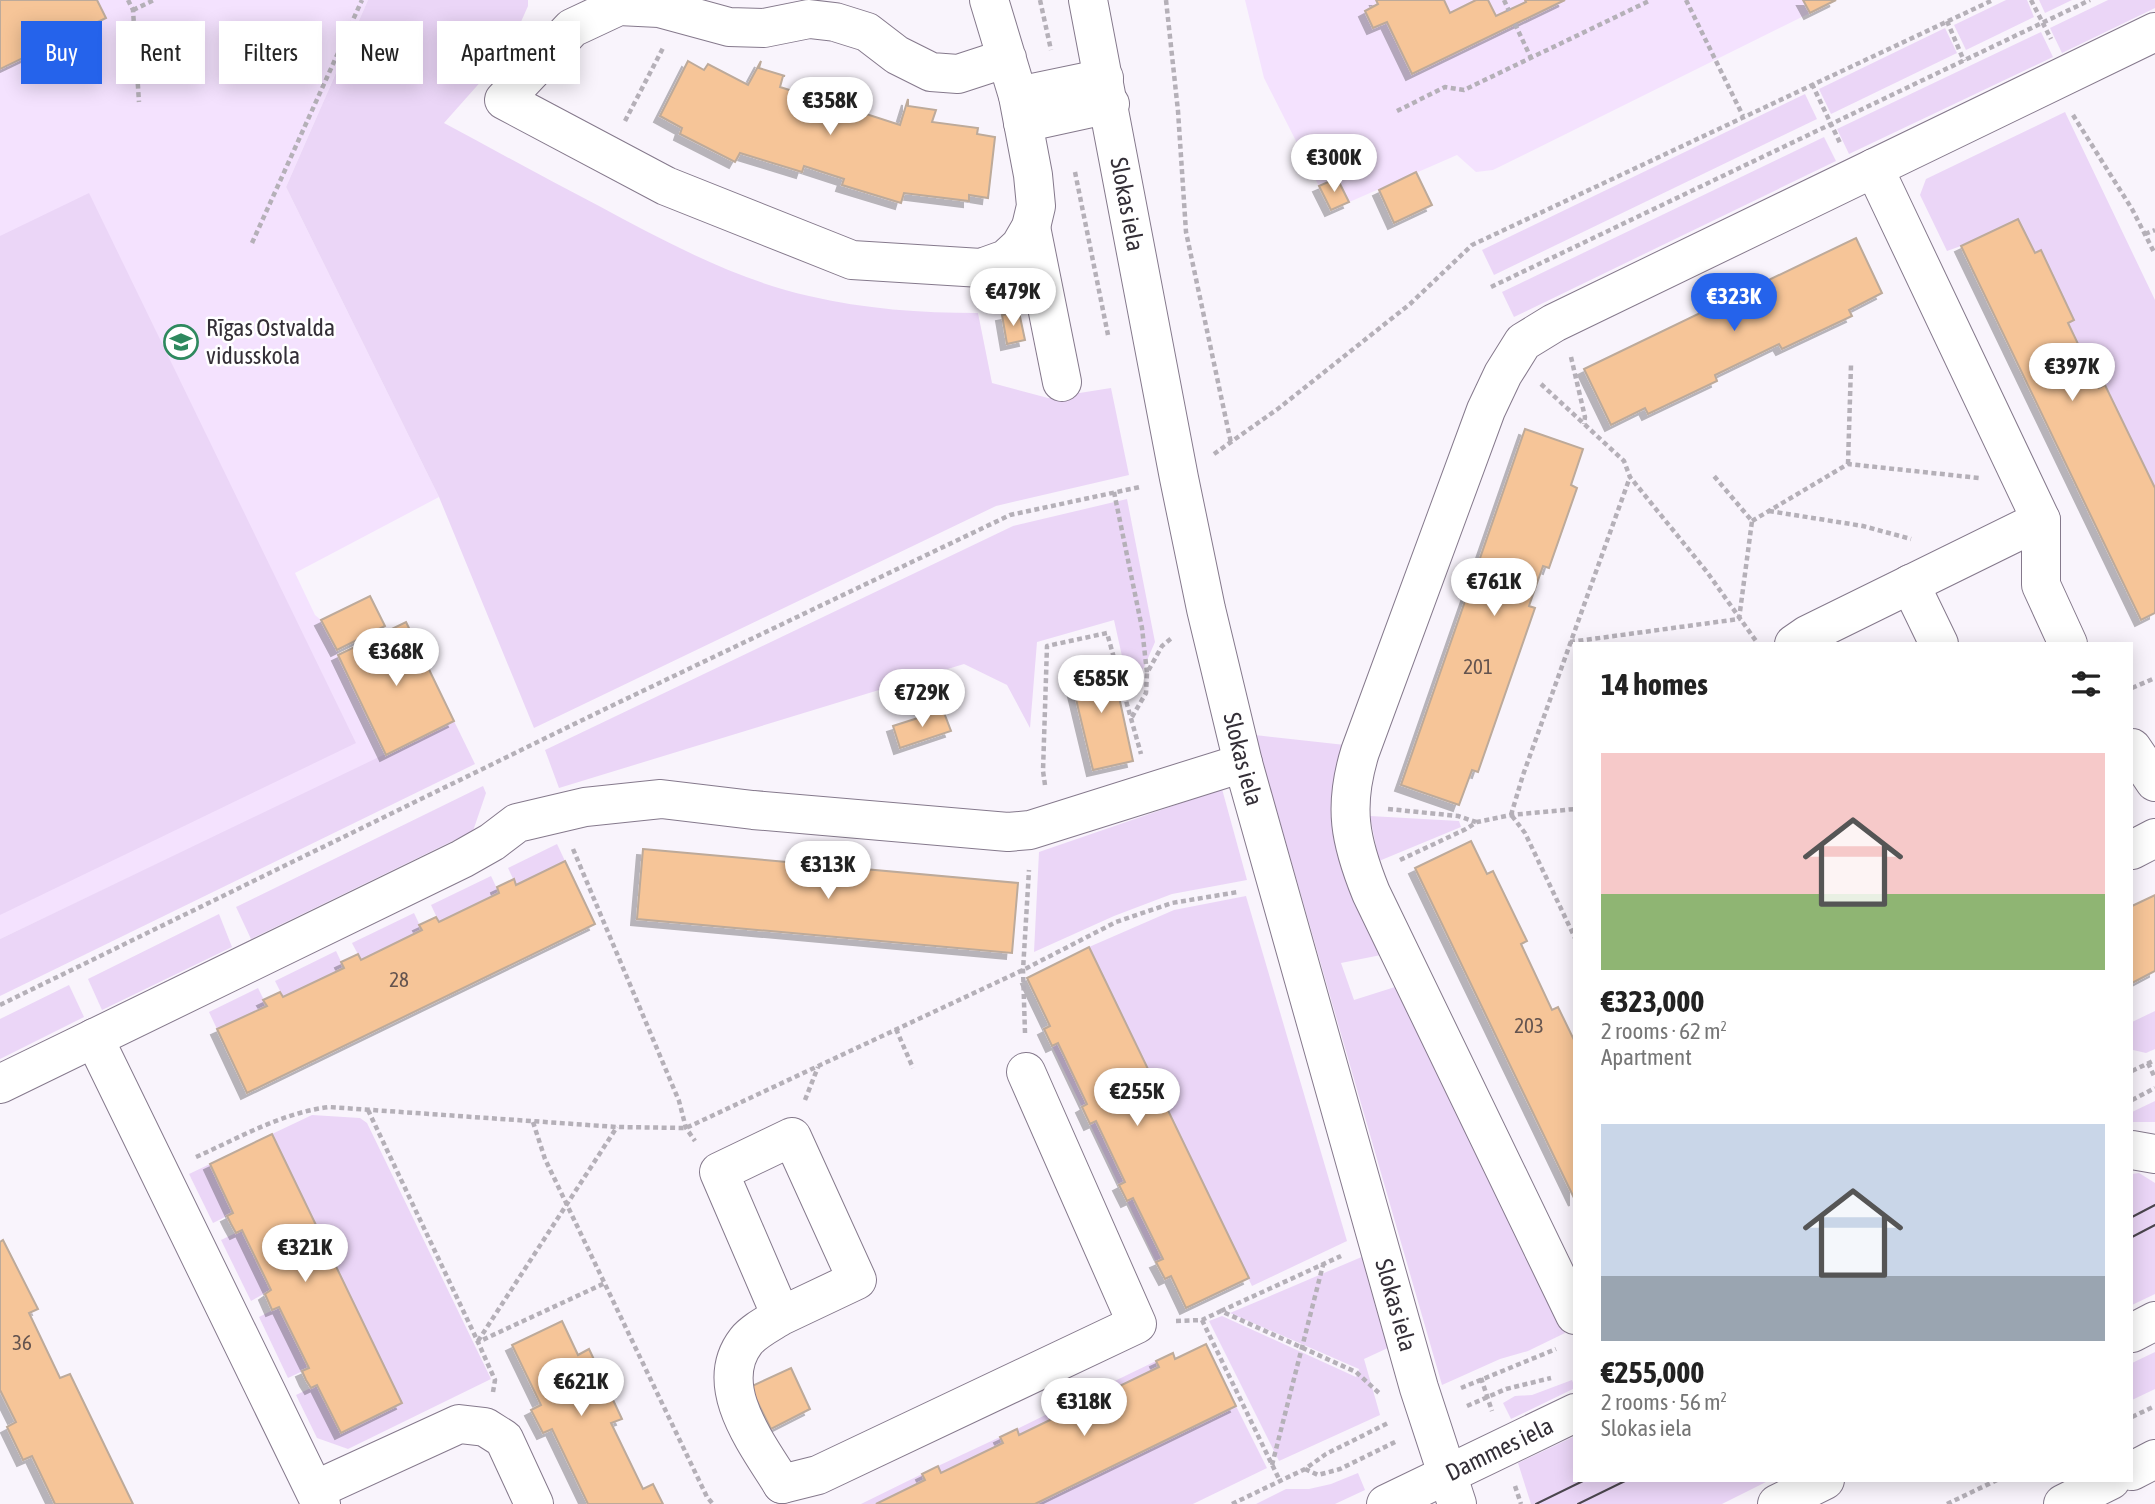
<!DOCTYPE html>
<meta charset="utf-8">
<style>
body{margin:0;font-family:"Asap Condensed",sans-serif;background:#f2f2f2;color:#222;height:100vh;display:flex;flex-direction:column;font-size:26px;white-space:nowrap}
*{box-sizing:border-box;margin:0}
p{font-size:23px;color:#767676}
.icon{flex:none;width:38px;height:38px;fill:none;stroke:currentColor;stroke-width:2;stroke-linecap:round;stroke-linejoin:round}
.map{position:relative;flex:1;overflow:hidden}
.panel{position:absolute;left:1573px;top:642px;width:560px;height:840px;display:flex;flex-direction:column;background:#fff;border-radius:0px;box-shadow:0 4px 18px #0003}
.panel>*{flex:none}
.banner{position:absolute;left:21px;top:21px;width:665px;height:63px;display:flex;gap:14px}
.price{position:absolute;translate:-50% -60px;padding:0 16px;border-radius:24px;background:#fff;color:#222;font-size:23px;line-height:46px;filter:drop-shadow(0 2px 4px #0008)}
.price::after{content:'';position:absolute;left:50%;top:42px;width:21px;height:16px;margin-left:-10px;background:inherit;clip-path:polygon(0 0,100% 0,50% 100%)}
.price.current{background:#2563eb;color:#fff}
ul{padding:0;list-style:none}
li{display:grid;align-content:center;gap:14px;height:371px;padding:0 28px}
li span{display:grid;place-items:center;height:217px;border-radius:0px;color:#555}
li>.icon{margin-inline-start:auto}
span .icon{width:126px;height:126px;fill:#fffc;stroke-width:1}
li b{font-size:30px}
h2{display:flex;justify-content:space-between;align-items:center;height:84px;padding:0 28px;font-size:30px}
.chip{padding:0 24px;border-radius:0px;background:#fff;box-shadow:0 4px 18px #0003;font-size:24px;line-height:63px}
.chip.current{background:#2563eb;color:#fff}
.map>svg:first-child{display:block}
</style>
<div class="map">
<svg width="2155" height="1504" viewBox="0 0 2155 1504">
<defs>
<filter id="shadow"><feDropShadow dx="-6" dy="6" stdDeviation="0" flood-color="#0004"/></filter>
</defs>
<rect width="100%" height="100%" fill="#f9f4fc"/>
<g fill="#f4e2fe">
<polygon points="0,0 368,0 286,187 439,497 295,573 315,615 321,620 337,650 386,755 0,939"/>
<polygon points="1245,0 1803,0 1810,13 1493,170 1476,172 1457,155 1331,210 1264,78"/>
</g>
<g fill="#ebd6f7">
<path d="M368 0H528V6L508 51 444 123C496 151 547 179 599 206 666 242 734 279 809 296 865 309 920 313 978 313L992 383 1048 398 1111 388 1129 475 996 506 534 728 439 497 286 187Z"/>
<polygon points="2006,0 2027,0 2034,17 1966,50 1954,25"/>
<polygon points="2039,0 2072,0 2045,13"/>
<polygon points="2108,0 2155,0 2155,8 2062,53 2050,28"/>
<polygon points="1945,28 1957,53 1831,114 1819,89"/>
<polygon points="2041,32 2053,57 1849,154 1837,129"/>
<polygon points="1805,94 1817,119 1494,275 1482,250"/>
<polygon points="2065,112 2155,300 2155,488 2105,385 2099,388 2068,323 2074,319 2041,251 2035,253 1961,246 1947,251 1920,195 1926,179"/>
<polygon points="1824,137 1836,161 1514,317 1502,292"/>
<polygon points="89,193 356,743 0,915 0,236"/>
<polygon points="1127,499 1155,642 1131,697 1114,620 1037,642 1030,728 1007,685 964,664 559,788 545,750 1013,526"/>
<polygon points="454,721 475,764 0,996 0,939"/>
<polygon points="1255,735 1345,745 1381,955 1341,963 1354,1000 1395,987 1565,1333 1528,1351 1500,1359 1442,1385"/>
<polygon points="483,786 486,793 473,831 251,939 236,907"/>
<polygon points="1222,789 1247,880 1172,894 1114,916 1034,952 1039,852"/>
<polygon points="1370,816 1459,821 1461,827 1379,861"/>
<polygon points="557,844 565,861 516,885 508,868"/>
<polygon points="491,876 499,893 439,922 431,905"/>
<polygon points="1246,896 1347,1241 1252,1286 1089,947 1174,910"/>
<polygon points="414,913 422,930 361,960 352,943"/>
<polygon points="219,914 232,947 102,1010 88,979"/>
<polygon points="336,951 344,968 283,997 275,981"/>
<polygon points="69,985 84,1017 0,1059 0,1019"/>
<polygon points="258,988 267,1006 217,1029 209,1012"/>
<polygon points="2155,1011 2155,1049 2146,1053 2133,1050 2132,1053 2132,1022"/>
<polygon points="1058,1043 1087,1104 1082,1107 1052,1046"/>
<polygon points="2155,1101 2155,1122 2132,1122 2132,1112"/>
<polygon points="312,1115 360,1118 367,1123 491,1379 348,1449 317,1438 296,1395 317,1385 341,1433 402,1403 272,1134"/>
<polygon points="1096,1121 1125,1182 1119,1185 1090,1124"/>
<polygon points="210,1164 233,1213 213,1223 189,1174"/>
<polygon points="2139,1173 2155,1183 2155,1294 2132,1305 2132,1174"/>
<polygon points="1133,1198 1163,1259 1156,1262 1127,1201"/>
<polygon points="242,1230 271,1290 251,1301 221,1240"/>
<polygon points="1364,1256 1390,1347 1364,1359 1380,1415 1279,1461 1209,1321 1222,1316 1356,1377 1359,1369 1230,1313"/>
<polygon points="279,1307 309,1368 288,1378 259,1317"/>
<polygon points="2155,1352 2155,1389 2132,1400 2132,1363"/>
<polygon points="1156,1361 1159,1367 1097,1397 1094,1391"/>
<polygon points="1572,1380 1575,1388 1511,1419 1503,1403 1515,1396 1532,1395"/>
<polygon points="1078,1399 1081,1405 1019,1435 1017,1429"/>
<polygon points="1236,1406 1267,1468 1193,1504 1035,1504"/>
<polygon points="1575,1436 1575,1480 1768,1481 1722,1504 1531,1504 1518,1463"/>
<polygon points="1000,1437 1003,1443 941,1473 938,1466"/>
<polygon points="1358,1473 1365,1490 1335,1504 1256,1504 1286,1489 1309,1489 1331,1484"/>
<polygon points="922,1474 925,1480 876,1504 861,1504"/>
</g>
<g fill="#f6c598" stroke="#bdaa9a" stroke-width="2" filter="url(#shadow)">
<polygon points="0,0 97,0 106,18 0,69"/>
<polygon points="1376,0 1444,0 1450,13 1476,0 1488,0 1496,16 1526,2 1525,0 1565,0 1412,74 1387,22 1373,28 1365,11 1378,4"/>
<polygon points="1803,0 1836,0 1810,13"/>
<polygon points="688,61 704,70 708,64 748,85 761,61 759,68 785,76 783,76 780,87 824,101 822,108 855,118 857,111 900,125 908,99 908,106 936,110 932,122 978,128 977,134 995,137 988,198 969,195 969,201 904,193 901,203 842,185 844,179 804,166 802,172 740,153 735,162 680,134 682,128 660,116"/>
<polygon points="1416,172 1432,205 1394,223 1379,190"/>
<polygon points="1337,178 1349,202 1331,210 1319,186"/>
<polygon points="2018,219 2035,253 2041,250 2074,320 2068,323 2099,388 2105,385 2155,488 2155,613 2141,620 1961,246"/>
<polygon points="1856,238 1882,293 1849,310 1852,316 1782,349 1779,344 1715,375 1717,381 1648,414 1645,408 1611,425 1584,369"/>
<polygon points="1019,312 1025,340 1007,344 1002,315"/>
<polygon points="1525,429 1583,449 1571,485 1577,488 1549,568 1543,566 1529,606 1535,608 1478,772 1472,770 1459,805 1401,785"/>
<polygon points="370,596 385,626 337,650 321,620"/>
<polygon points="406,622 454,721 386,755 338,655"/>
<polygon points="1111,660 1133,761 1093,770 1069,670"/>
<polygon points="943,710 951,731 900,748 893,726"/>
<polygon points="1471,841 1487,874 1493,871 1527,941 1521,944 1552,1010 1558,1007 1575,1042 1575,1200 1415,868"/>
<polygon points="643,849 1018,883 1012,953 637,919"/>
<polygon points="565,861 595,924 247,1093 217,1029 267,1006 263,1000 280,992 283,997 344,968 341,962 358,954 361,960 422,930 419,925 436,917 439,922 499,893 497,887 514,879 516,885"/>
<polygon points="2155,895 2155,971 2132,983 2132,906"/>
<polygon points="1089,947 1249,1278 1186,1308 1171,1276 1165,1279 1156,1262 1163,1259 1133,1198 1127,1201 1119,1185 1125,1182 1096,1121 1090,1124 1082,1107 1087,1104 1058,1043 1052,1046 1044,1029 1050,1026 1027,978"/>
<polygon points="272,1134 402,1403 341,1433 317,1385 311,1388 306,1380 302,1371 309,1368 279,1307 272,1310 265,1294 271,1290 242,1230 236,1233 231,1224 227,1216 233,1213 210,1164"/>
<polygon points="3,1240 38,1309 29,1313 60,1378 70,1374 133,1504 55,1504 32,1456 23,1460 7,1427 16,1422 0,1390 0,1242"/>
<polygon points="562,1321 578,1355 589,1349 622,1419 611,1423 643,1489 653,1484 663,1504 588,1504 552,1429 543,1433 531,1410 541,1405 512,1345"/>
<polygon points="1206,1344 1236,1406 1035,1504 876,1504 925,1480 922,1474 938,1466 941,1473 1003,1443 1000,1437 1017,1429 1019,1435 1081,1405 1078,1399 1094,1391 1097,1397 1159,1367 1156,1361 1173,1353 1175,1359"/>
<polygon points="791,1368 810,1409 771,1429 750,1387"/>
</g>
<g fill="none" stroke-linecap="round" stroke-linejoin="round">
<g stroke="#85798c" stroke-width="40">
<g id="minor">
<polyline points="989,0 1018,96 1033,175 1036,206 1031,227 1020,246 1006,259 981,268 852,260 666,186 504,100 572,28 619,6 659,8 729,27 764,28 809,19 835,22 867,32 897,55 931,72 958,74 1007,58"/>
<path id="s1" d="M1088 0 1179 478 1206 609 1243 763 1419 1388 1457 1504"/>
<polyline points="1018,96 1104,78"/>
<polyline points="1023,123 1110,104"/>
<polyline points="1874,168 2041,520 2041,585 2068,644"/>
<polyline points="1031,227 1062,382"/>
<polyline points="1910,584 1939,644"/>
<polyline points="1794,644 1807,635 2041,520"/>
<polyline points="2132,748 2155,782"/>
<polyline points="2132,850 2155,838"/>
<polyline points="94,1038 321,1504"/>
<polyline points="0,1084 462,859 492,842 517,823 585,807 661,799 753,810 1008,832 1030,830 1243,763"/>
<polyline points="2132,1150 2155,1154"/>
<path d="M1575 1315 1371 893C1350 841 1343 807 1360 752L1486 410 1503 374 1523 342 1554 323 2155 32"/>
<path d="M781 1316 857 1280 792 1137 719 1172 781 1316C770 1323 754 1331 746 1341 711 1386 758 1445 782 1484"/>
<polyline points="2132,1333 2155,1321"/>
<polyline points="2132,1471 2155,1459"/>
<polyline points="782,1484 818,1475 1137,1324 1026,1072"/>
<polyline points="315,1490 459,1424 485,1427 504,1439 534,1504"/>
<path id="s2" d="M1386 1504 1575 1413"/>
<polyline points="1777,1504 1825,1480"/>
<polyline points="2063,1504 2111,1480"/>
</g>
</g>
<g stroke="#b5b0b8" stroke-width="4.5" stroke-dasharray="5 3.5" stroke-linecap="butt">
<polyline points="128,0 133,10 139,102"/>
<polyline points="1040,0 1051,50"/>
<polyline points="1166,0 1178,111 1186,232 1231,443"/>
<polyline points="1504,0 1509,11"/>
<polyline points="1686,0 1743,116"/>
<polyline points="2031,0 2051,39"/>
<polyline points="133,10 154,0"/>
<polyline points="1947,21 1964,61"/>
<polyline points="1515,24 1531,58"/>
<polyline points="1812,84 1840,143"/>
<polyline points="1397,111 1445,87 1464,90 1651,0"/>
<polyline points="2073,115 2132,209 2155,254"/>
<polyline points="625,121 663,48"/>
<polyline points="1075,172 1108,335"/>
<polyline points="2145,234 2155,230"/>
<polyline points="252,243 362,0"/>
<polyline points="1491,287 2090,0"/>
<polyline points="1571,357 1585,417 1584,424"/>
<polyline points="1541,384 1624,461 1630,477 1707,572 1756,641"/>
<polyline points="1214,454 1279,408 1410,304 1472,245 1993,0"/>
<polyline points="1848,464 1851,365"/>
<polyline points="1114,492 1142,628 1147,673"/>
<polyline points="1769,511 1863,526 1911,539"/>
<polyline points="1752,521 1848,464 1979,478"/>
<polyline points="1570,642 1739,619 1752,521 1714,476"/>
<polyline points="2132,688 2155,678"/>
<polyline points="1132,717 1146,693 1147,673 1162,646 1173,637"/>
<polyline points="1045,785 1043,771 1047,646 1107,633 1141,754"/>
<polyline points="1388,809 1458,816 1476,822"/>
<polyline points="1511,815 1523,775 1630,477"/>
<polyline points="1512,816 1525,833 1575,938"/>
<polyline points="573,849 679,1101 686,1128 695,1141"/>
<polyline points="1400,860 1466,829 1477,822 1511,815 1575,809"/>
<polyline points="0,1005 605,709 1010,515 1140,487"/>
<polyline points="896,1029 913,1068"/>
<polyline points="1025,1033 1023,970 1029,870"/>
<polyline points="2148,1063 2155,1078"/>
<polyline points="2132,1071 2155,1060"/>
<polyline points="805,1100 818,1067"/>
<polyline points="2132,1100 2155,1088"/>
<polyline points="368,1110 478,1342"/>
<polyline points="533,1122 545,1159 707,1497 713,1504"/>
<path d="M196 1157C239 1138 281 1113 329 1107L617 1127 686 1128 1023 970 1116 922 1172 903 1238 892"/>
<polyline points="1221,1311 1341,1256"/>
<polyline points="1202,1320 1280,1481"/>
<polyline points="1176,1321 1202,1320 1221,1311 1356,1372 1379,1393"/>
<polyline points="478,1341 617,1127"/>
<polyline points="1481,1378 1492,1411"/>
<polyline points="1461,1388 1556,1349"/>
<polyline points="493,1392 495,1380 478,1342 605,1283"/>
<polyline points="1467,1406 1506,1389 1551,1378"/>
<polyline points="2132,1417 2155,1406"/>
<polyline points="1272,1465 1323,1265"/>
<polyline points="1305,1469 1318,1475 1340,1469 1397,1441"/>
<polyline points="1515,1486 1521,1504"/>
<polyline points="1232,1504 1305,1469 1326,1454 1390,1422"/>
<polyline points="1947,1504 1997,1480"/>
</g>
<use href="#minor" stroke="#fff" stroke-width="38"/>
<g stroke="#4b464e" stroke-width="2">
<polyline points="2132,1217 2155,1205"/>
<polyline points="2132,1237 2155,1225"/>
<polyline points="1536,1504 1585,1480"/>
<polyline points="1578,1504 1627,1480"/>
</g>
</g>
<circle fill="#947ba0" cx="373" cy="66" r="10"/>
<defs>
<g id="school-ring" transform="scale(1.75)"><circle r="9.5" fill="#fff" stroke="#2e895e" stroke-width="1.5"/><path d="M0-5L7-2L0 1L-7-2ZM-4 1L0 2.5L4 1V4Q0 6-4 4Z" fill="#2e895e"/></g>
</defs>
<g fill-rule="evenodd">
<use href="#school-ring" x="181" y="342"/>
</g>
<g text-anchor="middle" stroke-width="5" stroke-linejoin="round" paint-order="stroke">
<g font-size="21" fill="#64544f">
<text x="1478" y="674">201</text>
<text x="399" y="987">28</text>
<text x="1529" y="1033">203</text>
<text x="22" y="1350">36</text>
</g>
<g font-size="24" fill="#342f37" stroke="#fff">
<text dy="8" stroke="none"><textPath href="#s1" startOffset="208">Slokas iela</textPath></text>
<text dy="8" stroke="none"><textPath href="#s1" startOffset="775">Slokas iela</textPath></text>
<text dy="8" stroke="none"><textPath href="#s1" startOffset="1342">Slokas iela</textPath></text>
<text dy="8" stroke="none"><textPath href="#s2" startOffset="126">Dammes iela</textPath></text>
</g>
<g font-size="24" fill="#342f37" stroke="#fff" text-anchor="start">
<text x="206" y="336">Rīgas Ostvalda<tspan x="206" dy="28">vidusskola</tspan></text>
</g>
</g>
</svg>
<b class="price" style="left:830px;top:137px">€358K</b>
<b class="price" style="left:1334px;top:194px">€300K</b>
<b class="price" style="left:1013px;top:328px">€479K</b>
<b class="price current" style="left:1734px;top:333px">€323K</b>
<b class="price" style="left:2072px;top:403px">€397K</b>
<b class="price" style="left:1494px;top:618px">€761K</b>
<b class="price" style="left:396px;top:688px">€368K</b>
<b class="price" style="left:1101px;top:715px">€585K</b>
<b class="price" style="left:922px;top:729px">€729K</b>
<b class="price" style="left:828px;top:901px">€313K</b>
<b class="price" style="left:1137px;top:1128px">€255K</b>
<b class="price" style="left:305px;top:1284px">€321K</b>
<b class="price" style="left:581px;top:1418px">€621K</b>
<b class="price" style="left:1084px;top:1438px">€318K</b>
<div class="banner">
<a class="chip current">Buy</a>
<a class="chip">Rent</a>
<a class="chip">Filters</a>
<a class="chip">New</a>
<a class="chip">Apartment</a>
</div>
<section class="panel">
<h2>14 homes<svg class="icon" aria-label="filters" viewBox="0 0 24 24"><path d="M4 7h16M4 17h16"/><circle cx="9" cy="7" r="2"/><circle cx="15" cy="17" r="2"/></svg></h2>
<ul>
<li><span style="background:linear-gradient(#f6c9c9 65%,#8fb573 0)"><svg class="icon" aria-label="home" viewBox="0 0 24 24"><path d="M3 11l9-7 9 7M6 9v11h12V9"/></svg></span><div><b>€323,000</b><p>2 rooms · 62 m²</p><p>Apartment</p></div></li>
<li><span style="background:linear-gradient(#c9d6e8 70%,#9aa5b1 0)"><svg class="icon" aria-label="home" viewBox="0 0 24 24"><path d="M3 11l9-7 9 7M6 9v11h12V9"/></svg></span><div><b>€255,000</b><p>2 rooms · 56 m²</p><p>Slokas iela</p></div></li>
</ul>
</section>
</div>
